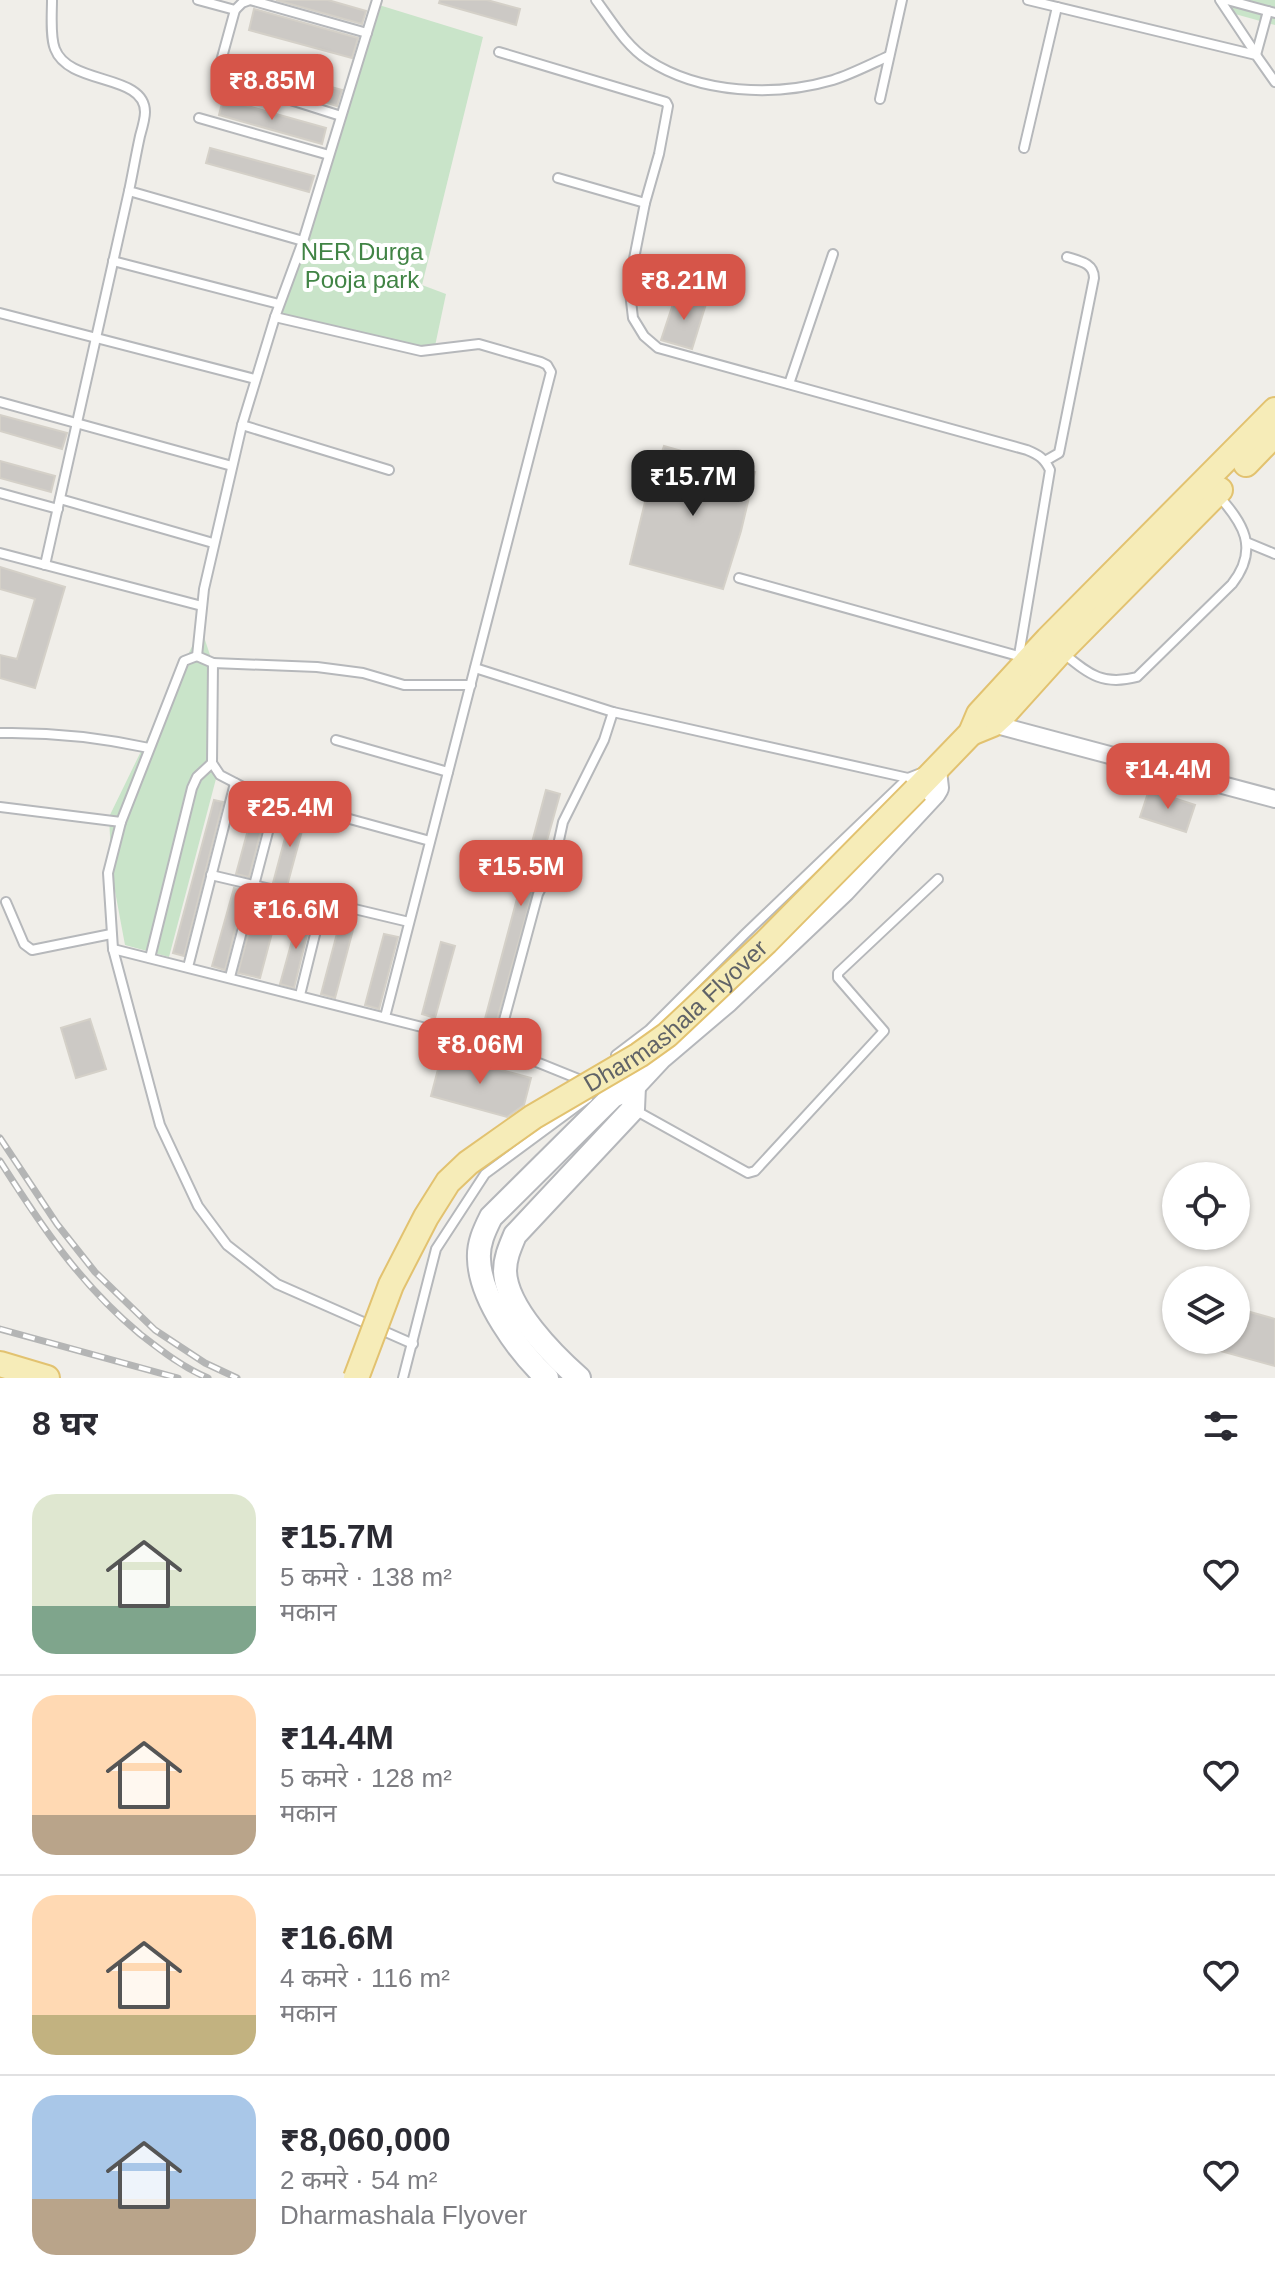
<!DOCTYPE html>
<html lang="hi">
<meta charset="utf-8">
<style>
body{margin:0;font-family:Arial,"Noto Sans Devanagari",sans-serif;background:#f7f7f7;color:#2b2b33;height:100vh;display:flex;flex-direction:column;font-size:30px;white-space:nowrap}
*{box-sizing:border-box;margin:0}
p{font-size:26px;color:#7c7c81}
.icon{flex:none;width:44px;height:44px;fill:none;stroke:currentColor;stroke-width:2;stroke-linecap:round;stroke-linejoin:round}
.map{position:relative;height:1378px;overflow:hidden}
.drawer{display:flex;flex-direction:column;background:#fff;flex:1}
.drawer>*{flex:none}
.tools{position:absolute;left:1162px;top:1162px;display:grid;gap:16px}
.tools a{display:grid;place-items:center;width:88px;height:88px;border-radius:50%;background:#fff;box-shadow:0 2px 6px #0004;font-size:40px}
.price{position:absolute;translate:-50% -68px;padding:0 18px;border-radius:16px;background:#d65549;color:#fff;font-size:26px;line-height:52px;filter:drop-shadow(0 2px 4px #0008)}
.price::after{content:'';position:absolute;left:50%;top:48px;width:24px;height:18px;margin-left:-12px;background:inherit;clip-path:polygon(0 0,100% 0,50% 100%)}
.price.selected{background:#222;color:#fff}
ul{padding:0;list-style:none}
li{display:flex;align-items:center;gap:24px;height:200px;padding:0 32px}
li+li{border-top:2px solid #e1e1e2}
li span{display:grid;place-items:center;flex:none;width:224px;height:160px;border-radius:24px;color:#555}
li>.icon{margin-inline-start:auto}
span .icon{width:96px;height:96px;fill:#fffc;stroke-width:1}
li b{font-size:34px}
h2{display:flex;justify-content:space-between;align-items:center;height:96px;padding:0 32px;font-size:34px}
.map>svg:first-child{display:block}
</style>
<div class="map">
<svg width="1275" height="1378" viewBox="0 0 1275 1378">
<rect width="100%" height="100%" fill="#f0eee9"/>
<g fill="#c9e4c9">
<polygon points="1226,0 1275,0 1275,25 1235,14"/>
<polygon points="379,5 483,37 422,285 446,294 435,346 421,351 276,314"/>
<polygon points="201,628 212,661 208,750 217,775 169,957 125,945 112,875 109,817"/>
</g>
<g fill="#ccc9c5" stroke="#d4d0c8" stroke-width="2">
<polygon points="276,0 328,0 366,11 362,24"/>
<polygon points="440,0 487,0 520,9 516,25 439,3"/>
<polygon points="254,9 358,38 352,58 249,30"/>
<polygon points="239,62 342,90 337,106 237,76"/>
<polygon points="223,99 326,128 322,144 219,115"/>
<polygon points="210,148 314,176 309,192 206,163"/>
<polygon points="676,295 706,304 692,349 661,340"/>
<polygon points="0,415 67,433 62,449 0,431"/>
<polygon points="664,446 755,472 741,531 723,589 630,564 645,502"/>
<polygon points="0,461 55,476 51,492 0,478"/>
<polygon points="0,567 65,587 35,688 0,678 0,655 17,659 35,599 0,589"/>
<polygon points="546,790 560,794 493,1034 482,1030"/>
<polygon points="1149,790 1195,805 1186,832 1140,817"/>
<polygon points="214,800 223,802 184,956 173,953"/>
<polygon points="255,804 267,808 249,877 236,874"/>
<polygon points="292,812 306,816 287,886 273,883"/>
<polygon points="234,888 245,890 225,970 212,966"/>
<polygon points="270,896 281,899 260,978 238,973 257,901 268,904"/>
<polygon points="300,912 312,915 294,988 280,984"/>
<polygon points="340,922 354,926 335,998 321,994"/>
<polygon points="384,934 398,937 379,1009 365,1005"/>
<polygon points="441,942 455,946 435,1018 422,1014"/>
<polygon points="90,1019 106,1069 76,1078 61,1028"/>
<polygon points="442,1054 531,1078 524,1105 507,1117 431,1096"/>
<polygon points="1236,1308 1275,1319 1275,1366 1192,1343 1193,1340 1236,1340"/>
</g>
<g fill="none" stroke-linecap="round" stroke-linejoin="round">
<g stroke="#b6b8bb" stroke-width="12">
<g id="lane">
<path d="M52 0C52 13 50 37 55 49 69 86 145 73 145 112 145 119 142 129 140 136 136 154 133 172 129 191L303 241"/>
<polyline points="198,0 235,10 242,3 250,0 367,33"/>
<path d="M596 0C611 20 626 46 648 60 700 94 775 97 833 80 852 74 871 64 889 56"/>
<polyline points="1028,0 1256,55 1275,82"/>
<polyline points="1220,0 1256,54"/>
<polyline points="1227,0 1275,13"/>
<polyline points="235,10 221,61 226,78 234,82 341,116"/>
<path d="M499 52 666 102 668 106 659 154 645 203 629 284 633 318 644 336 658 348 1027 450C1039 455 1044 458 1050 470L1018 661"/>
<polyline points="1256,55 1268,11"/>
<polyline points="880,99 902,0"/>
<polyline points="199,118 329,155"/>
<polyline points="1024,148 1057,7"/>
<polyline points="558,178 645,203"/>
<polyline points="113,261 279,304"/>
<polyline points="0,313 255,379"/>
<polyline points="275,317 421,351 479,344 541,362 547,365 551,372 385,1017"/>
<polyline points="789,384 833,254"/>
<polyline points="0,402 232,466"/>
<polyline points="242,425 389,470"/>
<path d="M1045 461 1059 453 1094 278C1094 263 1080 261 1067 257"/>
<polyline points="0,493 58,509"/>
<polyline points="60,499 213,543"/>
<polyline points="1246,542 1275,554"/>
<polyline points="0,553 202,606"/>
<polyline points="45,565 129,191"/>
<polyline points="739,578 1018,656"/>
<path d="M1063 653C1089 674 1102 686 1137 677L1232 584C1260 548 1243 523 1217 494"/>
<polyline points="213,663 317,667 363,673 404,685 471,685"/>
<polyline points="475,668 613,712 908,778"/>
<path d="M0 733C51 732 99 737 149 748"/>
<polyline points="336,740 448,772"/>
<polyline points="273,798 430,841"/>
<polyline points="0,807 121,822 184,661 197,656"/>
<polyline points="121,822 108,873 113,949 160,1125 198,1206 227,1245 277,1284 413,1344"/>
<polyline points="211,875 409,922"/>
<polyline points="6,902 24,944 32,950 111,934"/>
<polyline points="113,949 497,1046 586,1082"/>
<polyline points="150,958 192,788 197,777 212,763"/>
<polyline points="188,967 235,783"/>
<polyline points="230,977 274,809 273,798 247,789 220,775 212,763 213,663 197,656 204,589 242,425 275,317 303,241 377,0"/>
<polyline points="300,995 323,902"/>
<polyline points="497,1046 538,894 554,863 563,822 604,740 613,712"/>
<polyline points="616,1055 649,1030 745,934 908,778 926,771"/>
<polyline points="633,1109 748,1173 755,1171 884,1031 838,978 838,973 938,879"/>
<polyline points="403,1378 436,1249 485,1174 588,1098"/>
</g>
</g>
<g stroke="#b6b8bb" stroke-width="20">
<polyline id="street" points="987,720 993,724 1275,799"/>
</g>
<g stroke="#b5b7bb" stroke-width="26">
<g id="secondary">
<path d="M547 1378C519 1352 480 1299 479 1259 478 1244 484 1231 491 1217L613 1096 634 1086 661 1057 727 1001 844 890 934 793 937 788 935 771"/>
<path d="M579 1378C553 1355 506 1308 505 1271 505 1258 510 1247 515 1235L633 1109 634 1086"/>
</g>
</g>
<g stroke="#e2c270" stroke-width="28">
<g id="primary">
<polyline points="1246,464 1275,434"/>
<polyline points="971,733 993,724 1006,712 1061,651 1220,490"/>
<polyline points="916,790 971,733 979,714 1048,639 1275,410"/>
<polyline points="0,1364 47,1378"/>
</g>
</g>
<use href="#lane" stroke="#fff" stroke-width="8"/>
<use href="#street" stroke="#fff" stroke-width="16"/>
<use href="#secondary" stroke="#fff" stroke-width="22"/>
<use href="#primary" stroke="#f6ecb8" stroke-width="24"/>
<g stroke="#b4b5b5" stroke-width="7">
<g id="rail">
<polyline points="0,1138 57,1224 95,1272 155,1330 205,1363 237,1378"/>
<path d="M0 1161C42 1227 80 1284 140 1334 162 1351 182 1367 208 1378"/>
<polyline points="0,1329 178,1378"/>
</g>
</g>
<use href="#rail" stroke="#fff" stroke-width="4" stroke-dasharray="12" stroke-linecap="butt"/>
<g stroke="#e2c270" stroke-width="28" stroke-linecap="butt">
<g id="primary-bridge">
<path id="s1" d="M356 1378 391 1285 426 1217 448 1182 468 1163 533 1117 639 1055 667 1035 766 942 916 790"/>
</g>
</g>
<use href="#primary-bridge" stroke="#f6ecb8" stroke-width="24"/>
</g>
<g text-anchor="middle" stroke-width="8" stroke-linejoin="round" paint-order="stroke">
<g font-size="24" fill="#418445" stroke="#fff">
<text x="362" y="260">NER Durga<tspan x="362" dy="28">Pooja park</tspan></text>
</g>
<g font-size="24" fill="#606367" stroke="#fff">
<text dy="8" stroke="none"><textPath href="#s1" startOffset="500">Dharmashala Flyover</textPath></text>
</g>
</g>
</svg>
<div class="tools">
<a><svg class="icon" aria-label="locate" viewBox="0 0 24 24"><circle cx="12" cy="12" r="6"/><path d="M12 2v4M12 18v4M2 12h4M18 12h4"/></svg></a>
<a><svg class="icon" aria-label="layers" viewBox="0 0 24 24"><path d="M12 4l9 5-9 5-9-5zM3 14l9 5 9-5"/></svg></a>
</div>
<b class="price" style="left:272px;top:122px">₹8.85M</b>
<b class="price" style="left:684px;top:322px">₹8.21M</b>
<b class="price selected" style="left:693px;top:518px">₹15.7M</b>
<b class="price" style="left:1168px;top:811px">₹14.4M</b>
<b class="price" style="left:290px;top:849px">₹25.4M</b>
<b class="price" style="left:521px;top:908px">₹15.5M</b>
<b class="price" style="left:296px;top:951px">₹16.6M</b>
<b class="price" style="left:480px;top:1086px">₹8.06M</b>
</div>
<section class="drawer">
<h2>8 घर<svg class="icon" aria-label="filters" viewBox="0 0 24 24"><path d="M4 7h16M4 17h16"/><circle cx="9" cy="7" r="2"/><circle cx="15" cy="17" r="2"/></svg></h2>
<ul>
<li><span style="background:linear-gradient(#dfe7d0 70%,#7fa58c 0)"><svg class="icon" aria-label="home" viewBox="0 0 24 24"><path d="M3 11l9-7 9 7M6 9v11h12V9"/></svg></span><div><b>₹15.7M</b><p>5 कमरे · 138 m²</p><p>मकान</p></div><svg class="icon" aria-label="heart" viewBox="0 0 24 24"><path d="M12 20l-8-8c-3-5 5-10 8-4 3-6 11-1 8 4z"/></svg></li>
<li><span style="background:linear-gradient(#ffd9b3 75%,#b9a48a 0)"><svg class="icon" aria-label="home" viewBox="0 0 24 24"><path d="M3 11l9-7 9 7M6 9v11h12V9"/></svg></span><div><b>₹14.4M</b><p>5 कमरे · 128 m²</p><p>मकान</p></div><svg class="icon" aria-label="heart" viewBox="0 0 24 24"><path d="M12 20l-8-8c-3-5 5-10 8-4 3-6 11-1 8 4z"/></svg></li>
<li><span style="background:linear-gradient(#ffd9b3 75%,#c2b280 0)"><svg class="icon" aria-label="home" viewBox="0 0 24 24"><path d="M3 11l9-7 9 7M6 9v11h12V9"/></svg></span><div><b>₹16.6M</b><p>4 कमरे · 116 m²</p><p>मकान</p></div><svg class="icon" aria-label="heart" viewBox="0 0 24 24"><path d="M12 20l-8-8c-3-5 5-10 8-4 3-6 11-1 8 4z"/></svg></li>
<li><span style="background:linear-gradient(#a9c7e8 65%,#b9a48a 0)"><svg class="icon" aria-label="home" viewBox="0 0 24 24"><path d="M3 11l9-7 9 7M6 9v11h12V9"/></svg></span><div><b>₹8,060,000</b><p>2 कमरे · 54 m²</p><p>Dharmashala Flyover</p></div><svg class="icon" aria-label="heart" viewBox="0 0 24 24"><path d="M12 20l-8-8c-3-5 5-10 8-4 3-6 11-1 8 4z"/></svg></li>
</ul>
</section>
